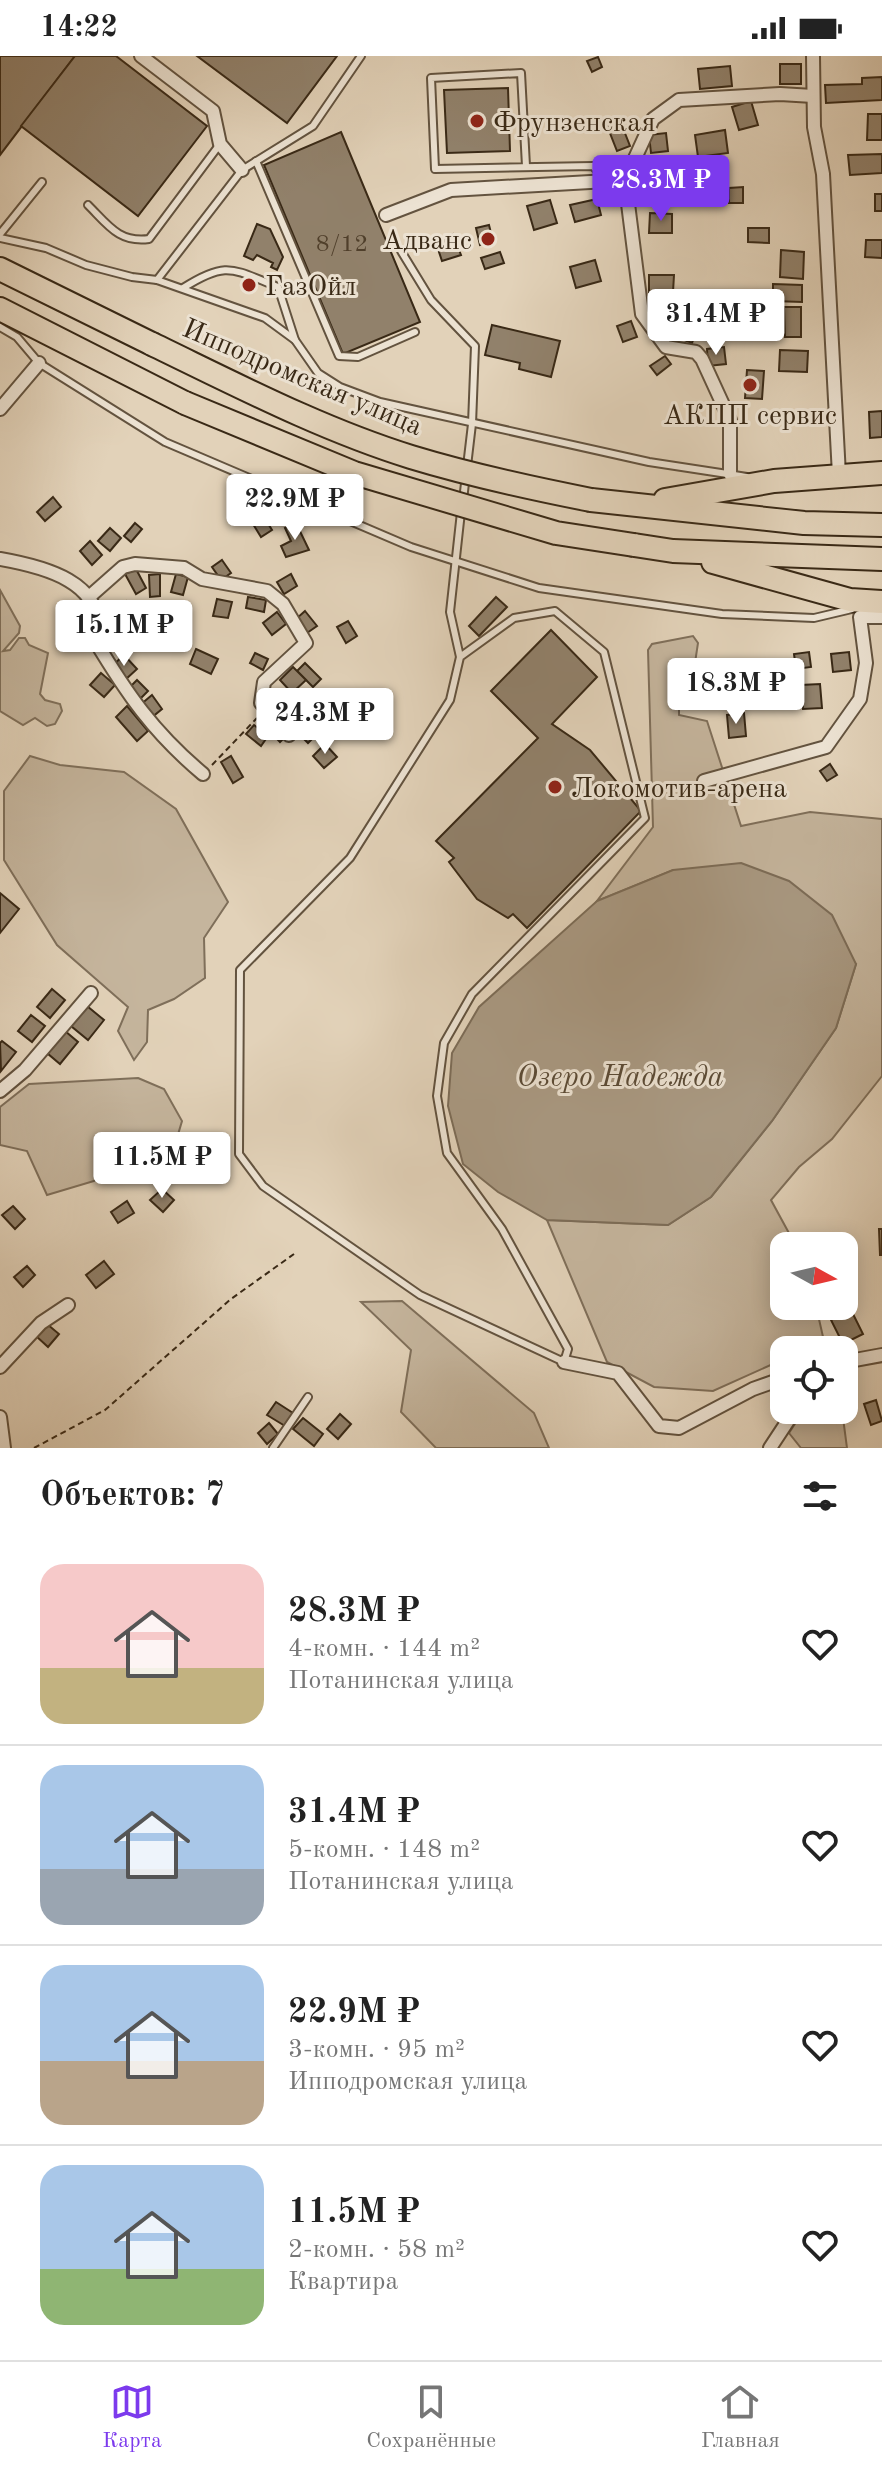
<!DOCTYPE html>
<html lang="ru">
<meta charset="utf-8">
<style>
body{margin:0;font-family:"Old Standard TT",serif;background:#f6f6f6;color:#222;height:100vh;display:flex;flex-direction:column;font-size:30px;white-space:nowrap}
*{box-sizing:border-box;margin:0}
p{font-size:26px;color:#767676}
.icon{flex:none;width:44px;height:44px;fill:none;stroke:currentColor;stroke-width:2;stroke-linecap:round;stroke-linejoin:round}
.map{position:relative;height:1392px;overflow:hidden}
.sheet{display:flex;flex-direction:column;background:#fff;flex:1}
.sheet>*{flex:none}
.needle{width:52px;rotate:98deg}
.buttons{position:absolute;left:770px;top:1176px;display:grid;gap:16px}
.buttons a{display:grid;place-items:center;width:88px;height:88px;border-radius:16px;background:#fff;box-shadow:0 4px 20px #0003;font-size:40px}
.price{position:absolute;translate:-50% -68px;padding:0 18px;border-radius:8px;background:#fff;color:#222;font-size:26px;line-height:52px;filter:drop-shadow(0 2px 4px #0008)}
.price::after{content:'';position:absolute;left:50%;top:48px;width:24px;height:18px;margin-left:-12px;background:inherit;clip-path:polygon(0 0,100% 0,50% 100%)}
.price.on{background:#7c3aed;color:#fff}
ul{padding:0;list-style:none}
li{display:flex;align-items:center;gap:24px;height:200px;padding:0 40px}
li+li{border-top:2px solid #e0e0e0}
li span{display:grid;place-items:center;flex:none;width:224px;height:160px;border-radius:24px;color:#555}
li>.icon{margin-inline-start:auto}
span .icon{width:96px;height:96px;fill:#fffc;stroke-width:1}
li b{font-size:34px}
h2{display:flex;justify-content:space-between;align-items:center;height:96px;padding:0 40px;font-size:34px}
.status{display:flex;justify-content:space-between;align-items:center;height:56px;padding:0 40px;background:#fff;direction:ltr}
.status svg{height:22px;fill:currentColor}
.menu{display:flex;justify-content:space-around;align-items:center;height:112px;border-top:2px solid #e0e0e0;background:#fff;font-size:22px;color:#767676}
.menu a{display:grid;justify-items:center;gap:4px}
.menu .on{color:#7c3aed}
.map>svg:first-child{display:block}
</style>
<div class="status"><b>14:22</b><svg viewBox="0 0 49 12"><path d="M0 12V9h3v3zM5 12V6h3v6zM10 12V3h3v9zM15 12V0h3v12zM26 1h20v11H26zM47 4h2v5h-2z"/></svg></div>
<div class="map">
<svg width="882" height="1392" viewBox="0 0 882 1392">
<rect width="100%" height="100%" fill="#e2d2b9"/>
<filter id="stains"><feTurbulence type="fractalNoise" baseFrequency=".0025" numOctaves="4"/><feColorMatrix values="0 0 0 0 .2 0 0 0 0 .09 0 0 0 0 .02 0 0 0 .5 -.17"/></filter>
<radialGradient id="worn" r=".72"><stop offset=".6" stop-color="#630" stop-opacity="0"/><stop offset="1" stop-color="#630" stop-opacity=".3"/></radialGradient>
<g fill="#c5b59d" stroke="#7f6f5a" stroke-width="2">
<polygon points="0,534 20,570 19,577 3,595 10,594 19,582 25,582 29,589 48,597 40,638 45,644 60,648 62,655 55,668 47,670 35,662 23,669 0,655"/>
<polygon points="693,580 698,587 693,620 679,645 679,659 707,665 741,770 810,756 882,763 882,1020 832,1083 799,1111 771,1144 796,1190 784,1190 784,1250 816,1250 826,1294 784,1294 784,1303 713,1335 654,1331 607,1306 547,1164 668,1169 711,1141 772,1065 836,972 856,908 673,814 597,845 653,771 648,594 652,588"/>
<polygon points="30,700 60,709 124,716 176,753 228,846 204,882 205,922 174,943 148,954 147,986 134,1004 118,975 128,951 57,889 4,804 4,735"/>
<polygon points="138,1022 164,1033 182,1065 171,1102 47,1139 27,1095 0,1089 0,1051 29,1028"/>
<polygon points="402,1245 534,1357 549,1392 436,1392 401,1356 411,1294 361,1246"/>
<polygon points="804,1354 842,1354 847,1392 801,1392 789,1377"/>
</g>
<polygon fill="#a99982" stroke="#7c6c57" stroke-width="2" points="741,807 789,825 832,859 856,908 836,972 772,1065 711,1141 668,1169 547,1164 498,1136 463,1108 448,1050 452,997 479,951 597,845 673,814"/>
<g fill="#91816b" stroke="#392916" stroke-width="2">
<polygon points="0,0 75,0 0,99"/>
<polygon points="75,0 116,0 207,70 138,160 21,70"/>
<polygon points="197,0 337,0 287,67"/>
<polygon points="598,1 602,11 592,16 587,5"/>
<rect x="780" y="8" width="21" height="20"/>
<polygon points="730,10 732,30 700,33 698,13"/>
<polygon points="882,21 882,44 826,47 825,29 862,28 862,22"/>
<polygon points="508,32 510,95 447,97 444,34"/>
<polygon points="751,45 758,69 739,74 732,51"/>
<polygon points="868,58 882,58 882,84 867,84"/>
<polygon points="619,62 630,90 617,95 606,67"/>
<polygon points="725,74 728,97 698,101 695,79"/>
<polygon points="341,76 420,266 343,298 264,109"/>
<polygon points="666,77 668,95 651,97 649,79"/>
<polygon points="882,98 882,117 850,119 848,99"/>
<polygon points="664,129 665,142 649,143 647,130"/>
<polygon points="743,131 743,147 729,147 729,132"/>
<rect x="875" y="138" width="7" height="17"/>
<polygon points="597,143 601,159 575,166 570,149"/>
<polygon points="550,144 557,167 534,174 527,150"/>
<polygon points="650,157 672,158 672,177 649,177"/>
<polygon points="257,168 270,173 283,201 277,214 271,211 273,207 257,199 253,204 244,200"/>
<polygon points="489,169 493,185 480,189 476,172"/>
<polygon points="748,172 769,172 769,187 748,186"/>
<polygon points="453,178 461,199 442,205 435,184"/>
<polygon points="866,184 882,184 882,202 865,201"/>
<polygon points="781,194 804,196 803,223 780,221"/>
<polygon points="500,196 504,207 485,213 481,202"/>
<polygon points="595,204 601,225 576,232 570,211"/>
<polygon points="649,219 674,219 673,236 649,236"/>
<polygon points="773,228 802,229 802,246 773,245"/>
<polygon points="675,249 676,260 656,262 655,251"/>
<polygon points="784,251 801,251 801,281 785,281"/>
<polygon points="713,259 728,260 727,276 711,275"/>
<polygon points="631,265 637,281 623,286 617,270"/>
<polygon points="681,267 697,273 692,287 676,281"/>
<polygon points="492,269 560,285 551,321 519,313 520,307 485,299"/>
<polygon points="724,291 726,308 708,310 707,293"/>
<polygon points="780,294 808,295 807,316 779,315"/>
<polygon points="665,300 671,308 657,319 650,310"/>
<polygon points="747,314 764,315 762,343 745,342"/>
<polygon points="882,355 882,381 870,382 869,356"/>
<polygon points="53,441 61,451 45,465 37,456"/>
<polygon points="264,461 272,474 261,481 253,468"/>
<polygon points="135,467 142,473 131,486 124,480"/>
<polygon points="296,467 309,494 286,501 281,490 291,485 285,472"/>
<polygon points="110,472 121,482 110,495 98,485"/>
<polygon points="90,485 102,499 92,509 80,495"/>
<polygon points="222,504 231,517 221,524 212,511"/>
<polygon points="136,513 146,532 136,538 125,518"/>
<polygon points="160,518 160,540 150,541 149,519"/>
<polygon points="176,518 188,521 183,539 171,536"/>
<polygon points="291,518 297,530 284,538 277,526"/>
<polygon points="248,541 266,544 264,556 246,552"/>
<polygon points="496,541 507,551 479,580 469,570"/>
<polygon points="217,543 232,546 228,562 213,560"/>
<polygon points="126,545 134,554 112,570 105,561"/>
<polygon points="305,555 317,570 307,577 296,563"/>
<polygon points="277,556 286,568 272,579 263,567"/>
<polygon points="73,557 80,563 69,575 62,569"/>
<polygon points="348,565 357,580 346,587 337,571"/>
<polygon points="551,574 597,621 552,668 590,694 641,755 527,872 513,858 508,862 477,843 449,806 454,802 436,785 538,682 491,635"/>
<polygon points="196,593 218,603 211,618 190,608"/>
<polygon points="809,596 811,611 796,613 794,598"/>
<polygon points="849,596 851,614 833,616 831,598"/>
<polygon points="255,597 268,603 263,614 250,607"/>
<polygon points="124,599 137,613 125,624 112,610"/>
<polygon points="305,607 321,623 313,631 297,615"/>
<polygon points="293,611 306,624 292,637 280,624"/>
<polygon points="101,617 115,629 104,641 90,629"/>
<polygon points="137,624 148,635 140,643 129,632"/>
<polygon points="820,628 822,652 803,653 801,629"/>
<polygon points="777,633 780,649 763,652 760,636"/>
<polygon points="797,633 800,650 783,652 781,635"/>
<polygon points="152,639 162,653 151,662 140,649"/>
<polygon points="127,650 148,675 137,685 116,661"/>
<polygon points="744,657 746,680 729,682 727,659"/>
<polygon points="272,665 286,680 280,686 266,671"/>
<polygon points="311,666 320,675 308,687 299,678"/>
<polygon points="254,669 268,680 261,690 246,678"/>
<polygon points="325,688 337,701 324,712 313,700"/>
<polygon points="231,700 243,721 233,727 221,706"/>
<polygon points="830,708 837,719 827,725 820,715"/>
<polygon points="0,837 19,853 0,877"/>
<polygon points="52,933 65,944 50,962 37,951"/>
<polygon points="87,950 104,964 88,984 71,970"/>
<polygon points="31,959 45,970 32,986 18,975"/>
<polygon points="65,975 78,986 60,1008 47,997"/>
<polygon points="2,985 16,996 1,1015 0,987"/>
<polygon points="162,1133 174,1144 163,1156 150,1144"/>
<polygon points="127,1145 134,1157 118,1167 111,1156"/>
<polygon points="13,1150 25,1163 15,1173 2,1159"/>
<polygon points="879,1173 882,1173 882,1199 880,1199"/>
<polygon points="104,1205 114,1218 96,1232 86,1219"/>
<polygon points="27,1210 35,1219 23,1231 14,1221"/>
<polygon points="851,1254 863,1278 843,1288 831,1264"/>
<polygon points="47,1268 59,1278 48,1291 36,1280"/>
<polygon points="876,1344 882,1365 871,1369 864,1348"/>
<polygon points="276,1346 293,1357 285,1370 267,1359"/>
<polygon points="340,1358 351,1368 338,1383 327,1373"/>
<polygon points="303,1362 323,1378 314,1390 293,1373"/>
<polygon points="269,1367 278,1378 267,1388 258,1377"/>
</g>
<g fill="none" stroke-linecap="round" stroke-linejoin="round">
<g stroke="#63533f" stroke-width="10">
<g id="lane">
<polyline points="256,105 339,300 358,301 415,276"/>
<polyline points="526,110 521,17 431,22 435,113 593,110 604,123"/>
<path d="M88 149C108 169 119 187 149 183L220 88"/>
<polyline points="0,178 42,126"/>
<polyline points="0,182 46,192 86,209 132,221 157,224 265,262 295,284 318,317 340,331 380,346 649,406 747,421"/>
<polyline points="401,195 431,244 475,290 472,368 463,444"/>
<polyline points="157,224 242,114 313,70 361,0"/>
<path d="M183 232C227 204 232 213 278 231L295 284"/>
<polyline points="0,271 17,281 39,307 165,386 411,491 539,532 722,558 814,562 852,553"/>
<polyline points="460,601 514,562 555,555 604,596 645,762 472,938 444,987 437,1040 447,1097 502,1173 568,1293 564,1306 420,1239 263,1130 239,1098 240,914 350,802 450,644 460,601 450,556 461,456"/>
<polyline points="273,1392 308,1341"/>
</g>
</g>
<g stroke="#63533f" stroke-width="16">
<g id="street">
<polyline points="141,0 213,55 220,88 242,114"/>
<polyline points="813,0 814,71 823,118 839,419"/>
<polyline points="386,159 451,134 625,124"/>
<polyline points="0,353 39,307"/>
<polyline points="730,418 730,364 702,303 696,296 666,291 642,258 625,124 653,63 679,44 780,38 813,40"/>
<path d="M0 503C40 510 111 526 94 583 127 638 153 676 203 718"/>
<polyline points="89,541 123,511 135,508 184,512 202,523 267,535 283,548 306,587 264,626 261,647 289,679"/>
<polyline points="704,725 826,691 860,643 866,607 860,561 882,561"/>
<polyline points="0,1035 25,1014 91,937"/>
<polyline points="564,1306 618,1317 659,1370 679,1372 753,1333 784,1322"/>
<polyline points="844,1306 882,1299"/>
<polyline points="0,1311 41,1267 68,1249"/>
<polyline points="0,1361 4,1392"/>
<polyline points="770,1392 795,1354"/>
</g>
</g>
<g stroke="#392916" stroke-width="26">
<g id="highway">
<polyline points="0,213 152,288"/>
<polyline points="0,253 185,347"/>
<polyline points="591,444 804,467 882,469"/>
<polyline points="665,444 774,425 882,417"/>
<polyline points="634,489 673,495 882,503"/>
<polyline points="713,506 850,544 882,546"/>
</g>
</g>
<g stroke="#392916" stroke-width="2" stroke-dasharray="6 4" stroke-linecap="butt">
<polyline points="212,709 257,662"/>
<polyline points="34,1392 105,1354 231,1243 294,1198"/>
</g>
<use href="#lane" stroke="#ece2d2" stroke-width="6"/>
<use href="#street" stroke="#ece2d2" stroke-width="12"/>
<use href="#highway" stroke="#e2d2b9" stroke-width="22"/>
<g stroke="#392916" stroke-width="26" stroke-linecap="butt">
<g id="highway-bridge">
<path d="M152 288C237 329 321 373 411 401 470 419 530 432 591 444"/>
<polyline points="185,347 354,417 556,477 634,489"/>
</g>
</g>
<use href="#highway-bridge" stroke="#e2d2b9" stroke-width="22"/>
</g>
<g fill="#8f2418" stroke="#ece2d2" stroke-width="3">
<circle cx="477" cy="65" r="8"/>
<circle cx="488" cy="183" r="8"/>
<circle cx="249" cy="229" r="8"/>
<circle cx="750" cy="329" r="8"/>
<circle cx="555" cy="731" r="8"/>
</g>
<g text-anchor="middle" stroke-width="6" stroke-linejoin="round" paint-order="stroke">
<g font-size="24" fill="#4f3f2b">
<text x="342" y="195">8/12</text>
</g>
<g font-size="28" fill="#392916" stroke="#ece2d2" text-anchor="start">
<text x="493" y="75">Фрунзенская</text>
<text x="472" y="193" text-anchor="end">Адванс</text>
<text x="265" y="239">ГазОйл</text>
<text x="750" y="368" text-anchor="middle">АКПП сервис</text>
<text x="571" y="741">Локомотив-арена</text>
</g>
<g font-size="28" fill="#392916" stroke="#ece2d2">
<text transform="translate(303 320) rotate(23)" y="10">Ипподромская улица</text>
</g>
<g font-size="30" font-style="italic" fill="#5b4b36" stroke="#ece2d2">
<text x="620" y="1030">Озеро Надежда</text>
</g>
</g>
<rect width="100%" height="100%" filter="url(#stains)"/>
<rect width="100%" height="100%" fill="url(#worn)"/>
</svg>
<div class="buttons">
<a><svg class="needle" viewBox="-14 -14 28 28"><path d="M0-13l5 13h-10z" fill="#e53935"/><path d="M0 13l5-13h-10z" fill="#767676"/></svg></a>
<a><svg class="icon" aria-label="locate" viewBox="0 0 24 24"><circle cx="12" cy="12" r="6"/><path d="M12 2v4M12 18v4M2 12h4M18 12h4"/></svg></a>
</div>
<b class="price on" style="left:661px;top:167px">28.3M ₽</b>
<b class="price" style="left:716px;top:301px">31.4M ₽</b>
<b class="price" style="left:295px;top:486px">22.9M ₽</b>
<b class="price" style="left:124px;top:612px">15.1M ₽</b>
<b class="price" style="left:736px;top:670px">18.3M ₽</b>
<b class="price" style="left:325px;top:700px">24.3M ₽</b>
<b class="price" style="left:162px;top:1144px">11.5M ₽</b>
</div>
<section class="sheet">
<h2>Объектов: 7<svg class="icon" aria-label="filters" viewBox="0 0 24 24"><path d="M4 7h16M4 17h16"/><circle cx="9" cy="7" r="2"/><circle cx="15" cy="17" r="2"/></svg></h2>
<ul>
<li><span style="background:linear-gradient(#f6c9c9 65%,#c2b280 0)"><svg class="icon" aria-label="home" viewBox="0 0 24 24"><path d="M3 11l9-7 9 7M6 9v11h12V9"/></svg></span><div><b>28.3M ₽</b><p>4-комн. · 144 m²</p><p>Потанинская улица</p></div><svg class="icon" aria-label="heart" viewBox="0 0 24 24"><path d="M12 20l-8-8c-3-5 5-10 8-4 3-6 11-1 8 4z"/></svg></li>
<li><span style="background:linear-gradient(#a9c7e8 65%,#9aa5b1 0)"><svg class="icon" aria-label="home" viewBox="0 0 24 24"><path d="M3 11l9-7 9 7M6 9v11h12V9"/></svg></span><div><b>31.4M ₽</b><p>5-комн. · 148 m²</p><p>Потанинская улица</p></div><svg class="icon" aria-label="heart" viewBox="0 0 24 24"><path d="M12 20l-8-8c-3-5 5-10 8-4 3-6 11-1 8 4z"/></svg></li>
<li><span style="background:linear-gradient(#a9c7e8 60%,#b9a48a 0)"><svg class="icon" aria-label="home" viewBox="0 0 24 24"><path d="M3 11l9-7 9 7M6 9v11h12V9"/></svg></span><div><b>22.9M ₽</b><p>3-комн. · 95 m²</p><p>Ипподромская улица</p></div><svg class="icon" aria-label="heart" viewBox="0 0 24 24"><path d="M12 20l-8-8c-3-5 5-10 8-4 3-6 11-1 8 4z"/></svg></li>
<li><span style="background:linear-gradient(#a9c7e8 65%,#8fb573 0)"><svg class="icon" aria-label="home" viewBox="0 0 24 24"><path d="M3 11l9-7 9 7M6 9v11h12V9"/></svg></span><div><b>11.5M ₽</b><p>2-комн. · 58 m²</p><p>Квартира</p></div><svg class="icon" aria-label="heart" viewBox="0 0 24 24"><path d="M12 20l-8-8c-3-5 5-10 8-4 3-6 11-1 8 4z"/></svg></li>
</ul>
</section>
<nav class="menu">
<a class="on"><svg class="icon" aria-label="map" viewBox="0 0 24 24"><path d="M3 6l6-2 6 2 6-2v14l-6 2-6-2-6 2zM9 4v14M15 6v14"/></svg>Карта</a>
<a><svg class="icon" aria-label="saved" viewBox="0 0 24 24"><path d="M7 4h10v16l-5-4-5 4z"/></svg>Сохранённые</a>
<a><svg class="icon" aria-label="home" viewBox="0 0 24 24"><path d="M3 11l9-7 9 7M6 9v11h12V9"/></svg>Главная</a>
</nav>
